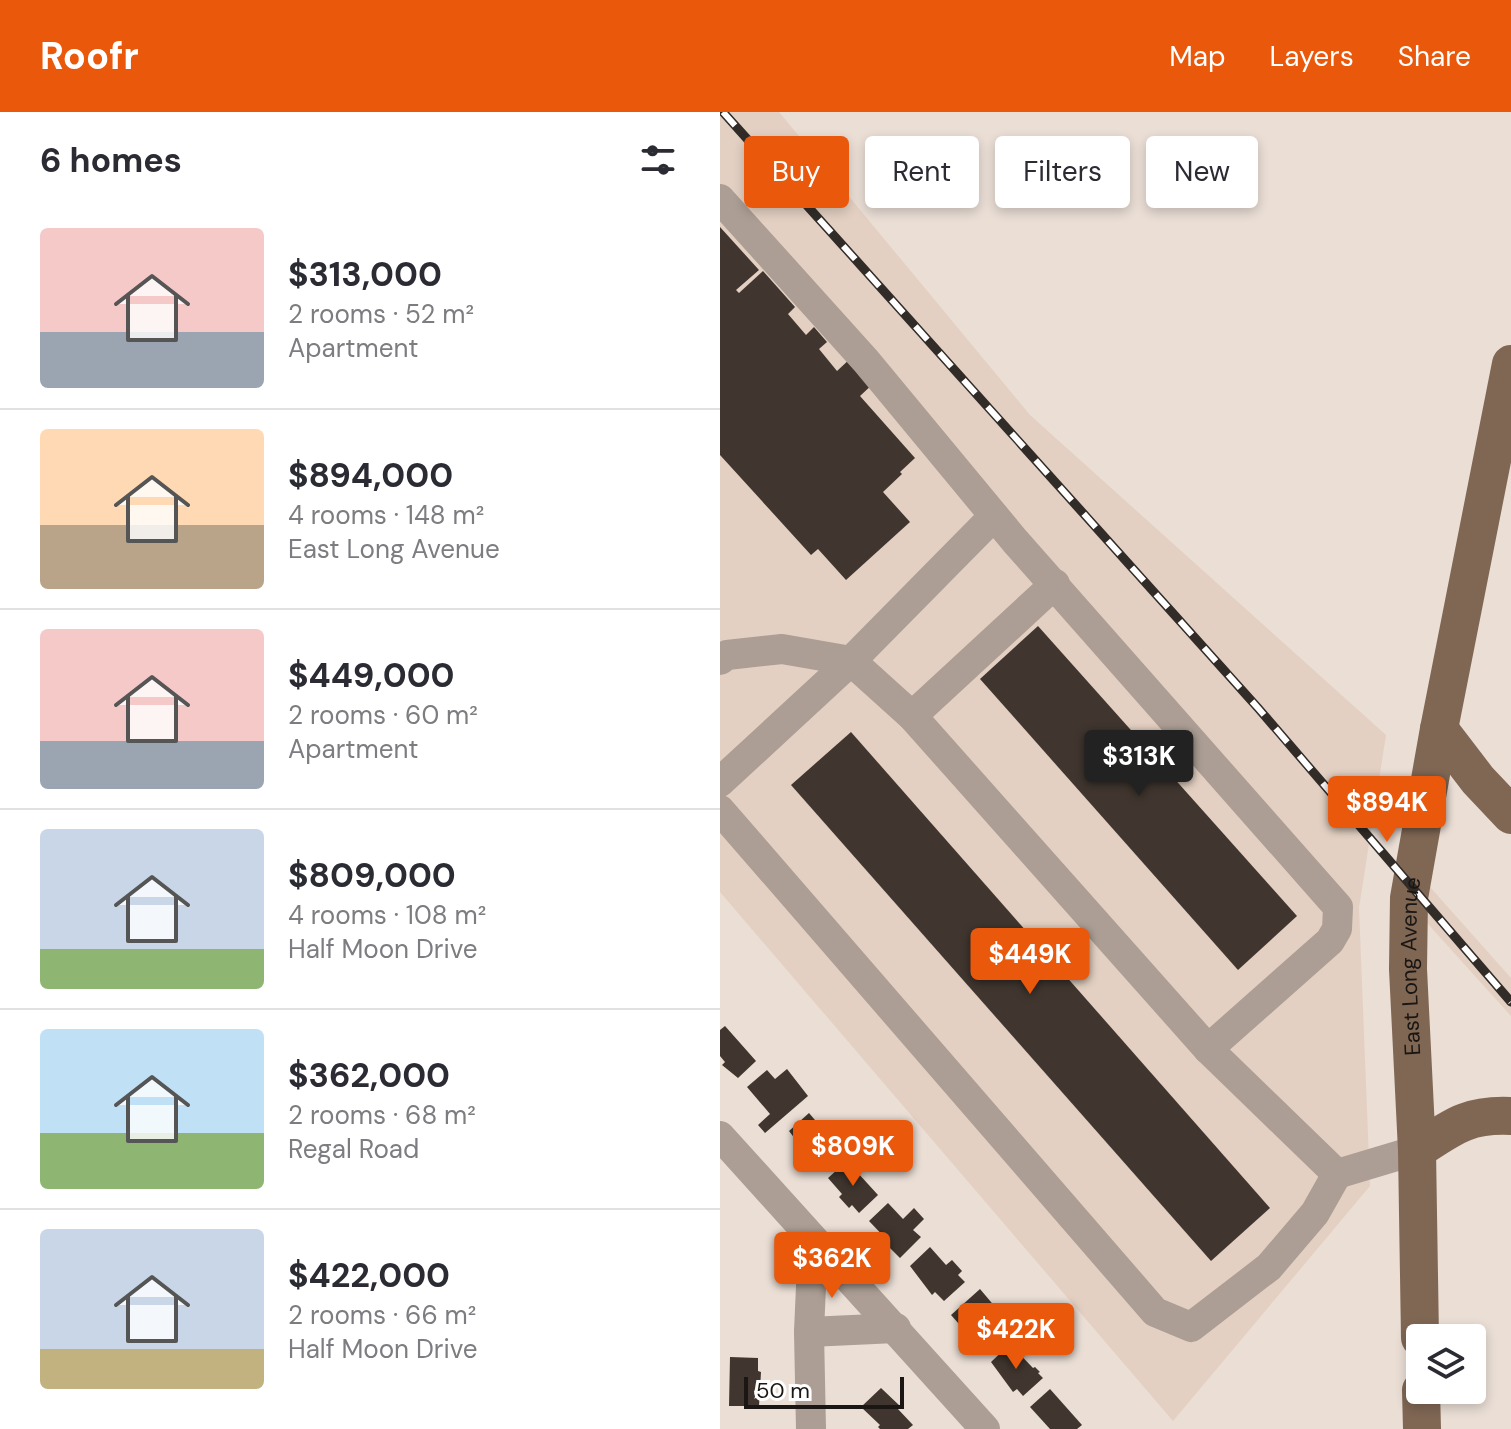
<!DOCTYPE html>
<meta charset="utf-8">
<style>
body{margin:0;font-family:"DM Sans",sans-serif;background:#f7f7f7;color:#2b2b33;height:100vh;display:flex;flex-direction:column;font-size:30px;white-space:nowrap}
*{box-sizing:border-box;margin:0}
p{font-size:26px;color:#7c7c81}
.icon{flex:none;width:44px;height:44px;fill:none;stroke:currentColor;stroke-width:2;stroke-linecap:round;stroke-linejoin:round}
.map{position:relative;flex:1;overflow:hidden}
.side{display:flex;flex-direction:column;background:#fff;width:720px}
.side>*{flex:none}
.top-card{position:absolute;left:24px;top:24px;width:646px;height:72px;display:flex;gap:16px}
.fabs{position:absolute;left:686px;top:1212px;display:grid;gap:16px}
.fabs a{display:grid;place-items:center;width:80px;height:80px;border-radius:8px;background:#fff;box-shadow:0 4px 12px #0003;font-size:40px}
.scale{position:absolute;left:24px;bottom:20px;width:160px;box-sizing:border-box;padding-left:8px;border:4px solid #1a1613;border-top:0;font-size:22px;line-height:28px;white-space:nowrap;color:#1a1613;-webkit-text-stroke:6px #fff;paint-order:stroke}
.price{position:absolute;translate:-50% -68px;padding:0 18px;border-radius:8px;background:#ea580c;color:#fff;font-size:26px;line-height:52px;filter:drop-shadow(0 2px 4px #0008)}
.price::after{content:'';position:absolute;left:50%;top:48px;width:24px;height:18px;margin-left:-12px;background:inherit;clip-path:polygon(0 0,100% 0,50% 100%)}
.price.selected{background:#222;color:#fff}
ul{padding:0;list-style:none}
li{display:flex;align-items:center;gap:24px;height:200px;padding:0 40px}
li+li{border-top:2px solid #e1e1e2}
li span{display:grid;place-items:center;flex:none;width:224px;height:160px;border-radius:8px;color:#555}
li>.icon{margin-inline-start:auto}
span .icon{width:96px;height:96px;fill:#fffc;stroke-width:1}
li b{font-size:34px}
h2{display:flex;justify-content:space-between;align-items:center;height:96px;padding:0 40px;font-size:34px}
.chip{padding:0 28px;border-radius:8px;background:#fff;box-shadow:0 4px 12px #0003;font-size:28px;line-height:72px}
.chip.selected{background:#ea580c;color:#fff}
header{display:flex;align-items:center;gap:48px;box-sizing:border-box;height:112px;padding:0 40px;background:#ea580c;color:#fff}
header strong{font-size:38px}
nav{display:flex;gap:44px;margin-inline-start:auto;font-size:28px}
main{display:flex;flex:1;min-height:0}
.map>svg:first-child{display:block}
</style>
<header>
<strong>Roofr</strong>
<nav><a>Map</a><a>Layers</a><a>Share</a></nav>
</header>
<main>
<section class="side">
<h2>6 homes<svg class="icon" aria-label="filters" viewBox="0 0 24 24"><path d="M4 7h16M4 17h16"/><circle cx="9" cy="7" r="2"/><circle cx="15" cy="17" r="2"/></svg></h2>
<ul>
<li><span style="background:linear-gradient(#f6c9c9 65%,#9aa5b1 0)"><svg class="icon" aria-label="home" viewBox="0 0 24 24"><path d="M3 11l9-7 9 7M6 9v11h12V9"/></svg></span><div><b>$313,000</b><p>2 rooms · 52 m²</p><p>Apartment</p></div></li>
<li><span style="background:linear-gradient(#ffd9b3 60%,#b9a48a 0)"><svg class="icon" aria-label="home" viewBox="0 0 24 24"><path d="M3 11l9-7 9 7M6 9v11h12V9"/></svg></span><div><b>$894,000</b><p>4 rooms · 148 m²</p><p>East Long Avenue</p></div></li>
<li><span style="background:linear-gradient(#f6c9c9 70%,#9aa5b1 0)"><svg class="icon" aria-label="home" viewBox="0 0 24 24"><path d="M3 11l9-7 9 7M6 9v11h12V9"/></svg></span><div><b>$449,000</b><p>2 rooms · 60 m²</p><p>Apartment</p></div></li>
<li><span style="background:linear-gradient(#c9d6e8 75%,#8fb573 0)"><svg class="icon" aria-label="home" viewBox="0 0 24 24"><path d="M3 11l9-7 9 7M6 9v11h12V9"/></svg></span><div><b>$809,000</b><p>4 rooms · 108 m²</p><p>Half Moon Drive</p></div></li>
<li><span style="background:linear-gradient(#bfe0f5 65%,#8fb573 0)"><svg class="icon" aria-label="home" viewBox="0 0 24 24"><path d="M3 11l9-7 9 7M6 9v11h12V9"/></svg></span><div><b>$362,000</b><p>2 rooms · 68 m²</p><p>Regal Road</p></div></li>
<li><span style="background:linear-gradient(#c9d6e8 75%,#c2b280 0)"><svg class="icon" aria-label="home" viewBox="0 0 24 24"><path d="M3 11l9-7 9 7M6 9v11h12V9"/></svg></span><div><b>$422,000</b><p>2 rooms · 66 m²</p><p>Half Moon Drive</p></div></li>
</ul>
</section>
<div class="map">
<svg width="791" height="1317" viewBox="0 0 791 1317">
<rect width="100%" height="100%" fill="#eaded5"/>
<g fill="#e3d0c2">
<polygon points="0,0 59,0 310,303 666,623 639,796 650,1074 453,1309 0,780"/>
<polygon points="702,766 791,866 791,904 699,802"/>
</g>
<g fill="#40362f">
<polygon points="0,115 39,158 16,178 19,181 43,159 75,195 68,202 86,223 94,215 107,230 99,237 117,259 132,245 155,270 140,284 195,346 180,360 182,362 163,380 190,410 126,468 98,437 91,443 0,343"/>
<polygon points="318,514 577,804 518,858 260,567"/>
<polygon points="131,620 550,1096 491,1149 71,673"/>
<polygon points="5,914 36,949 18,966 2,953 5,950 0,944 0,918"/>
<polygon points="67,957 88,984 45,1021 38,1013 50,1002 27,975 47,958 55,967"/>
<polygon points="89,1001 106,1021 113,1014 121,1023 114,1029 121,1038 98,1057 69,1019"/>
<polygon points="127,1049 158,1083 139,1101 132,1093 129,1096 119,1085 122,1082 108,1066"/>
<polygon points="168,1091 183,1107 194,1096 204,1107 193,1118 201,1125 180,1146 168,1134 170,1131 149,1109"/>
<polygon points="210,1135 226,1153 232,1148 242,1159 238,1163 245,1170 224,1189 215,1180 212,1183 190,1154"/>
<polygon points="260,1177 287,1209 278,1217 283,1221 263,1239 256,1230 253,1233 244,1223 247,1221 231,1203"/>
<polygon points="290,1232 313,1256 315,1255 320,1260 318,1261 323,1266 303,1284 297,1277 293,1280 271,1250"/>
<polygon points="10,1245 38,1246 38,1259 41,1260 39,1294 9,1294"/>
<polygon points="161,1276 180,1294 177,1296 193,1313 188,1317 160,1317 158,1315 160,1313 141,1295"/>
<polygon points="330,1277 362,1313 357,1317 330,1317 310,1295"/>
</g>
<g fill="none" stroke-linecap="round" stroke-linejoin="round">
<g stroke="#ac9e94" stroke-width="30">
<polyline points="0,87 146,249 295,429 618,795 617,817 610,829 488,937"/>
<polyline points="0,548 7,543 62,537 131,549 192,604 488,937 617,1062 697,1038"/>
<polyline points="192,604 335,472"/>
<polyline points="0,670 131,549 274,404"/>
<polyline points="0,698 435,1200 471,1215 549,1155 595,1101 617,1062"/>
<polyline points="0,1024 265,1317"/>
<polyline points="89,1220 176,1216"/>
<polyline points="91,1317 89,1220 93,1128"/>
</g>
<g stroke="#806754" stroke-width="38">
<polyline points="719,617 758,668 791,703"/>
<path d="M697 1038C732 1015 747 1002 791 1004"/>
<path id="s1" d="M700 1226 697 1038 688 857 689 786 719 617 791 252"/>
<polyline points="701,1278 702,1317"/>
</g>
<g stroke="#312c28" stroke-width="9">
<polyline id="rail" points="3,0 538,596 791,890"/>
</g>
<use href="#rail" stroke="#fff" stroke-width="6" stroke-dasharray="18" stroke-linecap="butt"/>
</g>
<g text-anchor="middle" stroke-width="8" stroke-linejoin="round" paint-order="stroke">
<g font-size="22" fill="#1a1613" stroke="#fff">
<text dy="8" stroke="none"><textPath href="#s1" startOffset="372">East Long Avenue</textPath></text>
</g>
</g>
</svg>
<div class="fabs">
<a><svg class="icon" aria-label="layers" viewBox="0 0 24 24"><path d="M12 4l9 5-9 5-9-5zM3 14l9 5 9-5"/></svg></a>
</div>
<div class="scale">50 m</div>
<b class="price selected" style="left:419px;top:686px">$313K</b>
<b class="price" style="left:667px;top:732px">$894K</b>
<b class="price" style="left:310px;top:884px">$449K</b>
<b class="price" style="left:133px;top:1076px">$809K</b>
<b class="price" style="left:112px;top:1188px">$362K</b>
<b class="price" style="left:296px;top:1259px">$422K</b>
<div class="top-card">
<a class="chip selected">Buy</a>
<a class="chip">Rent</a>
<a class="chip">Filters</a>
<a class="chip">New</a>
</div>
</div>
</main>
